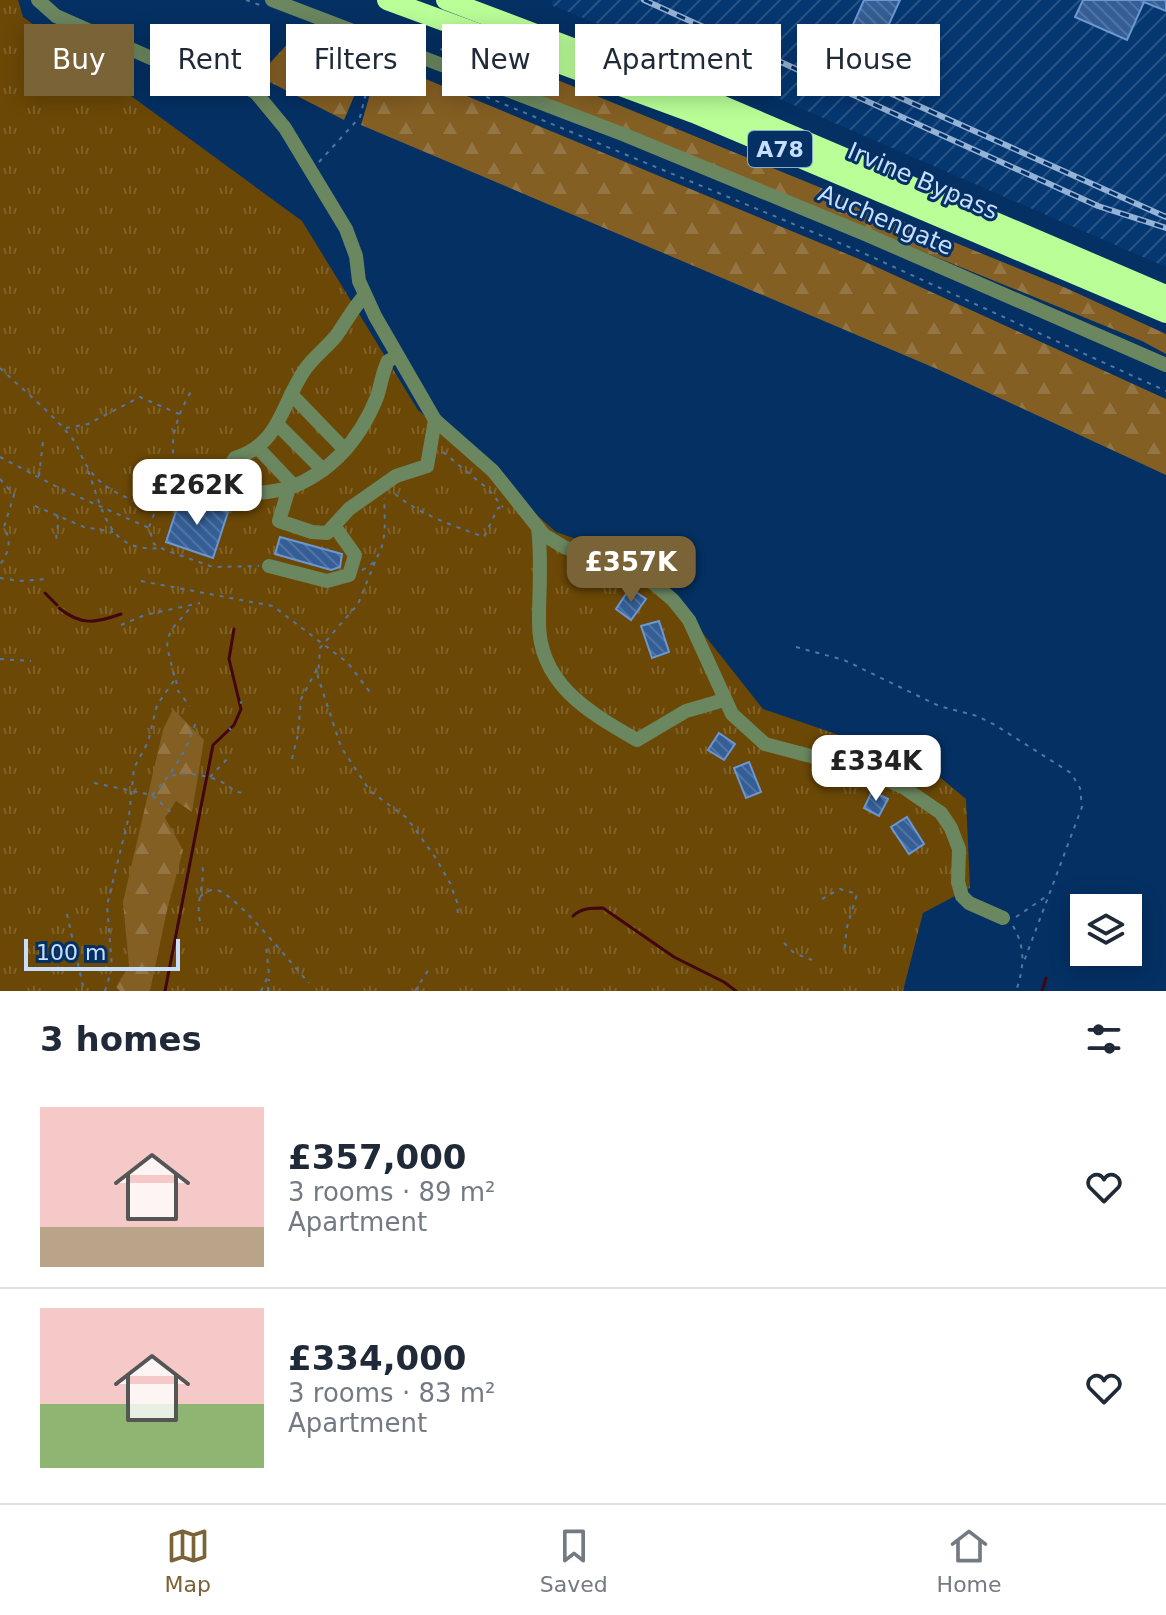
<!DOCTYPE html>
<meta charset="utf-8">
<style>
body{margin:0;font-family:"DejaVu Sans",sans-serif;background:#f6f6f7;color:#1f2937;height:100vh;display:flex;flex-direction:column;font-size:30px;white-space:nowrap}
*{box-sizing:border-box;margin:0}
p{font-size:26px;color:#747a83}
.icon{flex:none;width:44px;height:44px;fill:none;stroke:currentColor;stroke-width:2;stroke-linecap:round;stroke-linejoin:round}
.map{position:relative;height:991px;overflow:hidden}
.drawer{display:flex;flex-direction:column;background:#fff;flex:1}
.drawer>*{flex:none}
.banner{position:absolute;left:24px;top:24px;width:1118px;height:72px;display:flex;gap:16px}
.tools{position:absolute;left:1070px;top:894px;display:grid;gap:16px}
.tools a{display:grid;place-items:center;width:72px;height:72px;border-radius:0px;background:#fff;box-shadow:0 4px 20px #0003;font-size:40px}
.scale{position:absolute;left:24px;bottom:20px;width:156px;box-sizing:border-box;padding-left:8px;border:4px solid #c7defe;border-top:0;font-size:22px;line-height:28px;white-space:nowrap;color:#c7defe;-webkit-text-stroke:6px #043063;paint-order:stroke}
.price{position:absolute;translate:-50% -68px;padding:0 18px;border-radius:16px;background:#fff;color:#222;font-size:26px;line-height:52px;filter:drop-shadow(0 2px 4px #0008)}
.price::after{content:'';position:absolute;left:50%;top:48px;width:24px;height:18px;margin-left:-12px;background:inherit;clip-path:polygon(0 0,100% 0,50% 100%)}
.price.selected{background:#7b6338;color:#fff}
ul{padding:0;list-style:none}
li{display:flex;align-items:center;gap:24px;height:200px;padding:0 40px}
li+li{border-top:2px solid #e0e1e3}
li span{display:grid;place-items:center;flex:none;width:224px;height:160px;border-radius:0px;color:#555}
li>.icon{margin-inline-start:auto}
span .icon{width:96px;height:96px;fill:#fffc;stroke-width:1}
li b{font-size:34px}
h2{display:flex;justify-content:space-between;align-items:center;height:96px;padding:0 40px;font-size:34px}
.pill{padding:0 28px;border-radius:0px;background:#fff;box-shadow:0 4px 20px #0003;font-size:28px;line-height:72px}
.pill.selected{background:#7b6338;color:#fff}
.menu{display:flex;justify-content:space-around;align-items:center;height:112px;border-top:2px solid #e0e1e3;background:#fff;font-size:22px;color:#747a83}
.menu a{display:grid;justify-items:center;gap:4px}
.menu .selected{color:#7b6338}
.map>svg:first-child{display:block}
</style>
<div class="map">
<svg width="1166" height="991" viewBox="0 0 1166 991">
<defs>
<pattern id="industrial-furrows" width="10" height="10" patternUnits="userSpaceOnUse" patternTransform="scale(2)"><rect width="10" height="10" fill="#053771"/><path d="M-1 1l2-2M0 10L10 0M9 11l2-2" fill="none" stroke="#285486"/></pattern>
<pattern id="grass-tufts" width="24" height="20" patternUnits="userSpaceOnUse" patternTransform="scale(2)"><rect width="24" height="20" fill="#6b4806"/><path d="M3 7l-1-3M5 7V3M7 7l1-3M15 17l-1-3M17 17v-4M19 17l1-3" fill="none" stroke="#7f622b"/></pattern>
<pattern id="forest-firs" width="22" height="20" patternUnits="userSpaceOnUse" patternTransform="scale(2)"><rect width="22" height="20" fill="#845f23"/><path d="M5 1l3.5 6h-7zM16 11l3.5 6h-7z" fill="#947644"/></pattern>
<pattern id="building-back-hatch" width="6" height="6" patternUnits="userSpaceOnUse" patternTransform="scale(2)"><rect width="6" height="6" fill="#345e95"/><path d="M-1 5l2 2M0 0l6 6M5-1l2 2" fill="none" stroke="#5075a5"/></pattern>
</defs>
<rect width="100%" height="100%" fill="#043063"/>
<polygon fill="url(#industrial-furrows)" points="552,0 1166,0 1166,267 710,69 551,5"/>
<polygon fill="url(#grass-tufts)" points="0,0 18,0 23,17 302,221 418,410 556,532 648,564 763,709 924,764 966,799 970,888 923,913 903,991 0,991"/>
<g fill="url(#forest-firs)">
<polygon points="303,27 367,52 367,66 344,120 258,76"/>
<polygon points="506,59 1066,288 1166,334 1166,354 1142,341 497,78"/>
<polygon points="380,60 859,259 1166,399 1166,475 937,369 361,125"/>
<polygon points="173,709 204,740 192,812 176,801 165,818 183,850 167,910 150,991 120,991 116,987 129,966 123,902 163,730"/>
</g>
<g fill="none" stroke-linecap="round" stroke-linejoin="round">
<g stroke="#420612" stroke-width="3">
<polyline points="45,593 57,605"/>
<path d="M59 608C81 626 96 623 121 614"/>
<path d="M573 916C581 908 592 908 603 908L674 957 724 982 736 991"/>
<polyline points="165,991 213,745 234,725 241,709 229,659 234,629"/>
<polyline points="1042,991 1046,978"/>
</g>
</g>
<g fill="url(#building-back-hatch)" stroke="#6b97d2" stroke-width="2">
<polygon points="864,0 900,0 869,68 840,54"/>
<polygon points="1083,0 1166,0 1166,11 1144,2 1127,40 1075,17"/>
<polygon points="181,496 228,512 213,558 166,542"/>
<polygon points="280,537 342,554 340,567 331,570 275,554"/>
<polygon points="630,588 646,599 631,620 616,609"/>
<polygon points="659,621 669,652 652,658 641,626"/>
<polygon points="719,733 735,744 724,760 708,750"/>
<polygon points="749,762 761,792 746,798 734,768"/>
<polygon points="872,791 888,799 879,816 864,808"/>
<polygon points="907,817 924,844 909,854 891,827"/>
</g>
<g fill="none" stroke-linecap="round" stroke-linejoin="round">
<g stroke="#5477a2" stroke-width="2" stroke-dasharray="4 6" stroke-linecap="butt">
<polyline points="246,0 260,5"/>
<polyline points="462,58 464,55 443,46 441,49 484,67 486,60 464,51 466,46"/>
<polyline points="477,93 861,252 1166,391"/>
<polyline points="319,162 360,117 376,54"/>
<path d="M0 368C24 391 50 411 71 437 79 446 81 459 89 469 104 491 132 500 157 510"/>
<polyline points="66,428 88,424 140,397 179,414"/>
<polyline points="443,452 488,489 503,507"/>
<polyline points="0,457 61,489 149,528 154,544 165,550 213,567 259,566"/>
<path d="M88 471C103 510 108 553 159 548"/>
<path d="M180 472C164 448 178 413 192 390"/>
<polyline points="39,476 43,441"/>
<path d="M0 479 14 495 4 527C12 542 9 551 0 565"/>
<path d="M395 494C422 516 452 525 484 537L498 508 504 507"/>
<polyline points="35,506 84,527 113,532"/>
<path d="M57 515C61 526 53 533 58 544"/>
<polyline points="149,527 174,462"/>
<polyline points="375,562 358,604 320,648 318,677 341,747 370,791 407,818 435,857 450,883 457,902 458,914"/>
<path d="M362 570C389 559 385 522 384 498"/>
<polyline points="0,578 19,581 47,579"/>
<polyline points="141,581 273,606 348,663 372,695"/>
<polyline points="121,625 145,615 200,603"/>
<polyline points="796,647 844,660 939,706 977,716 995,725 1071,773 1080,788 1082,807 1023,964"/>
<polyline points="0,659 31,661"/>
<polyline points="176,680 178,691 190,706"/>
<polyline points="240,703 242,702"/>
<polyline points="229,728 231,730"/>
<polyline points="292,759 298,734 301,699 317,669"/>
<path d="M172 776C181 770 207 776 218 780 230 785 233 794 247 793"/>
<polyline points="210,777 228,758"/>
<polyline points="94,783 152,795 174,815"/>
<path d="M152 795C174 772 188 749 197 718"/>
<path d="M200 897C205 892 210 889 217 890 236 894 293 966 309 983"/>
<polyline points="822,899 840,889 857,894 847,927 844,953"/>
<polyline points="67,914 84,991"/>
<polyline points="1016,917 1047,896"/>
<path d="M200 921C195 902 206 882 202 862"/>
<path d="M1013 926C1026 948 1024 968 1016 991"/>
<polyline points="784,943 794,953 812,960"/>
<polyline points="105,991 112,968 107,905 129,816 134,768 148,742 157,705 175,679 167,647 168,639 171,630 192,606"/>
<polyline points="261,991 269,974 266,946"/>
<polyline points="268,991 269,979"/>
<polyline points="415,991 429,969"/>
</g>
<g stroke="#6b875f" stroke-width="14">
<path d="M38 0 56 16 151 58 197 61 217 68 256 93 285 128 346 229 356 256 359 281 375 316 435 420 427 466 396 476 349 509 327 533 312 532 279 521 289 488C332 472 360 439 377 397 381 385 382 373 388 361L397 356"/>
<polyline points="272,0 625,135 865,234 1166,365"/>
<polyline points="291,394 345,450"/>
<polyline points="435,420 493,471 544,535 564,547 633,572 653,583 673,600 689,620 732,714 765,744 867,771 903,787 941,813 951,828 959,849 958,882 962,896 969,903 1003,918"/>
<polyline points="277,424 323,470"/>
<polyline points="258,448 294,486"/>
<path d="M289 488C265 493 237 500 225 473L235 458C281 444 281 403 306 368 315 356 327 347 336 336 346 322 353 308 365 295"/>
<path d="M538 528C542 560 539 589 539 621 538 684 590 713 637 740L686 711 724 700"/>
<polyline points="269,566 327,581 349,575 355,555 335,527"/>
</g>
<g stroke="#b9fe97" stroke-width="20">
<polyline points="387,0 694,113 1166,313"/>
<polyline points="446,0 702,97 1166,295"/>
</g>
<g stroke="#95b2d7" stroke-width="6">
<g id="rail">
<polyline points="644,0 1098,206 1166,228"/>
<polyline points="863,81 1166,217"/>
</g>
</g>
<use href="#rail" stroke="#043063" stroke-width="3" stroke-dasharray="9" stroke-linecap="butt"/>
</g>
<g text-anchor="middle" stroke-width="6" stroke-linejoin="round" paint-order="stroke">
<rect fill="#043063" stroke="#8caad0" stroke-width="2" x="748" y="131" width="64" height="36" rx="6"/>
<g font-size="22" font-weight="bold" fill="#c7defe">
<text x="780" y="157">A78</text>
</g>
<g font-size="24" fill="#c7defe" stroke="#043063">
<text transform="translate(923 181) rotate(23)" y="8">Irvine Bypass</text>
<text transform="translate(886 220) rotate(23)" y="8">Auchengate</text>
</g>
</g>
</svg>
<div class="tools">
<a><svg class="icon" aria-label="layers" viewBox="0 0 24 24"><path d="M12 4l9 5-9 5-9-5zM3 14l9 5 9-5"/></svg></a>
</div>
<div class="scale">100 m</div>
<b class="price" style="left:197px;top:527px">£262K</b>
<b class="price selected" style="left:631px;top:604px">£357K</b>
<b class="price" style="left:876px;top:803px">£334K</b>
<div class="banner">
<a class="pill selected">Buy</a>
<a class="pill">Rent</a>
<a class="pill">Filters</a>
<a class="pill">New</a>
<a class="pill">Apartment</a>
<a class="pill">House</a>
</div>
</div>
<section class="drawer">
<h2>3 homes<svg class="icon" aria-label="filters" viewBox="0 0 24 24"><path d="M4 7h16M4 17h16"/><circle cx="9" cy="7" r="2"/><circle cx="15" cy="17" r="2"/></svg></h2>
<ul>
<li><span style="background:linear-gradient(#f6c9c9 75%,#b9a48a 0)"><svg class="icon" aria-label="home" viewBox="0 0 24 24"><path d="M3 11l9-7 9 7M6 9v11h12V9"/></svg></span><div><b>£357,000</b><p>3 rooms · 89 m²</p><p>Apartment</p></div><svg class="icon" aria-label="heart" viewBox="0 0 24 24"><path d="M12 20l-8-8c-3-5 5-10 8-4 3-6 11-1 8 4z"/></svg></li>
<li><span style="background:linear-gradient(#f6c9c9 60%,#8fb573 0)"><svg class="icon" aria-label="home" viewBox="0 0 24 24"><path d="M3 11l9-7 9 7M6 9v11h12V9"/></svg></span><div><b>£334,000</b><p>3 rooms · 83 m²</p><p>Apartment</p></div><svg class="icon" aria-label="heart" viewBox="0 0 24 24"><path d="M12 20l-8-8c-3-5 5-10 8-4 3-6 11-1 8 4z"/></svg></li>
</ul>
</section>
<nav class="menu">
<a class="selected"><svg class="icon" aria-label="map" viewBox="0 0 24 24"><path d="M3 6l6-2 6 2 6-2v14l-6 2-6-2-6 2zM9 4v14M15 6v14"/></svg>Map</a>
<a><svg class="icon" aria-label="saved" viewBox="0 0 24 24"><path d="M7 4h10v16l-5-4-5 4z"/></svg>Saved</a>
<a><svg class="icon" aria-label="home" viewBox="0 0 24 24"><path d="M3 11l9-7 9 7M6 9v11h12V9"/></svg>Home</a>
</nav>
